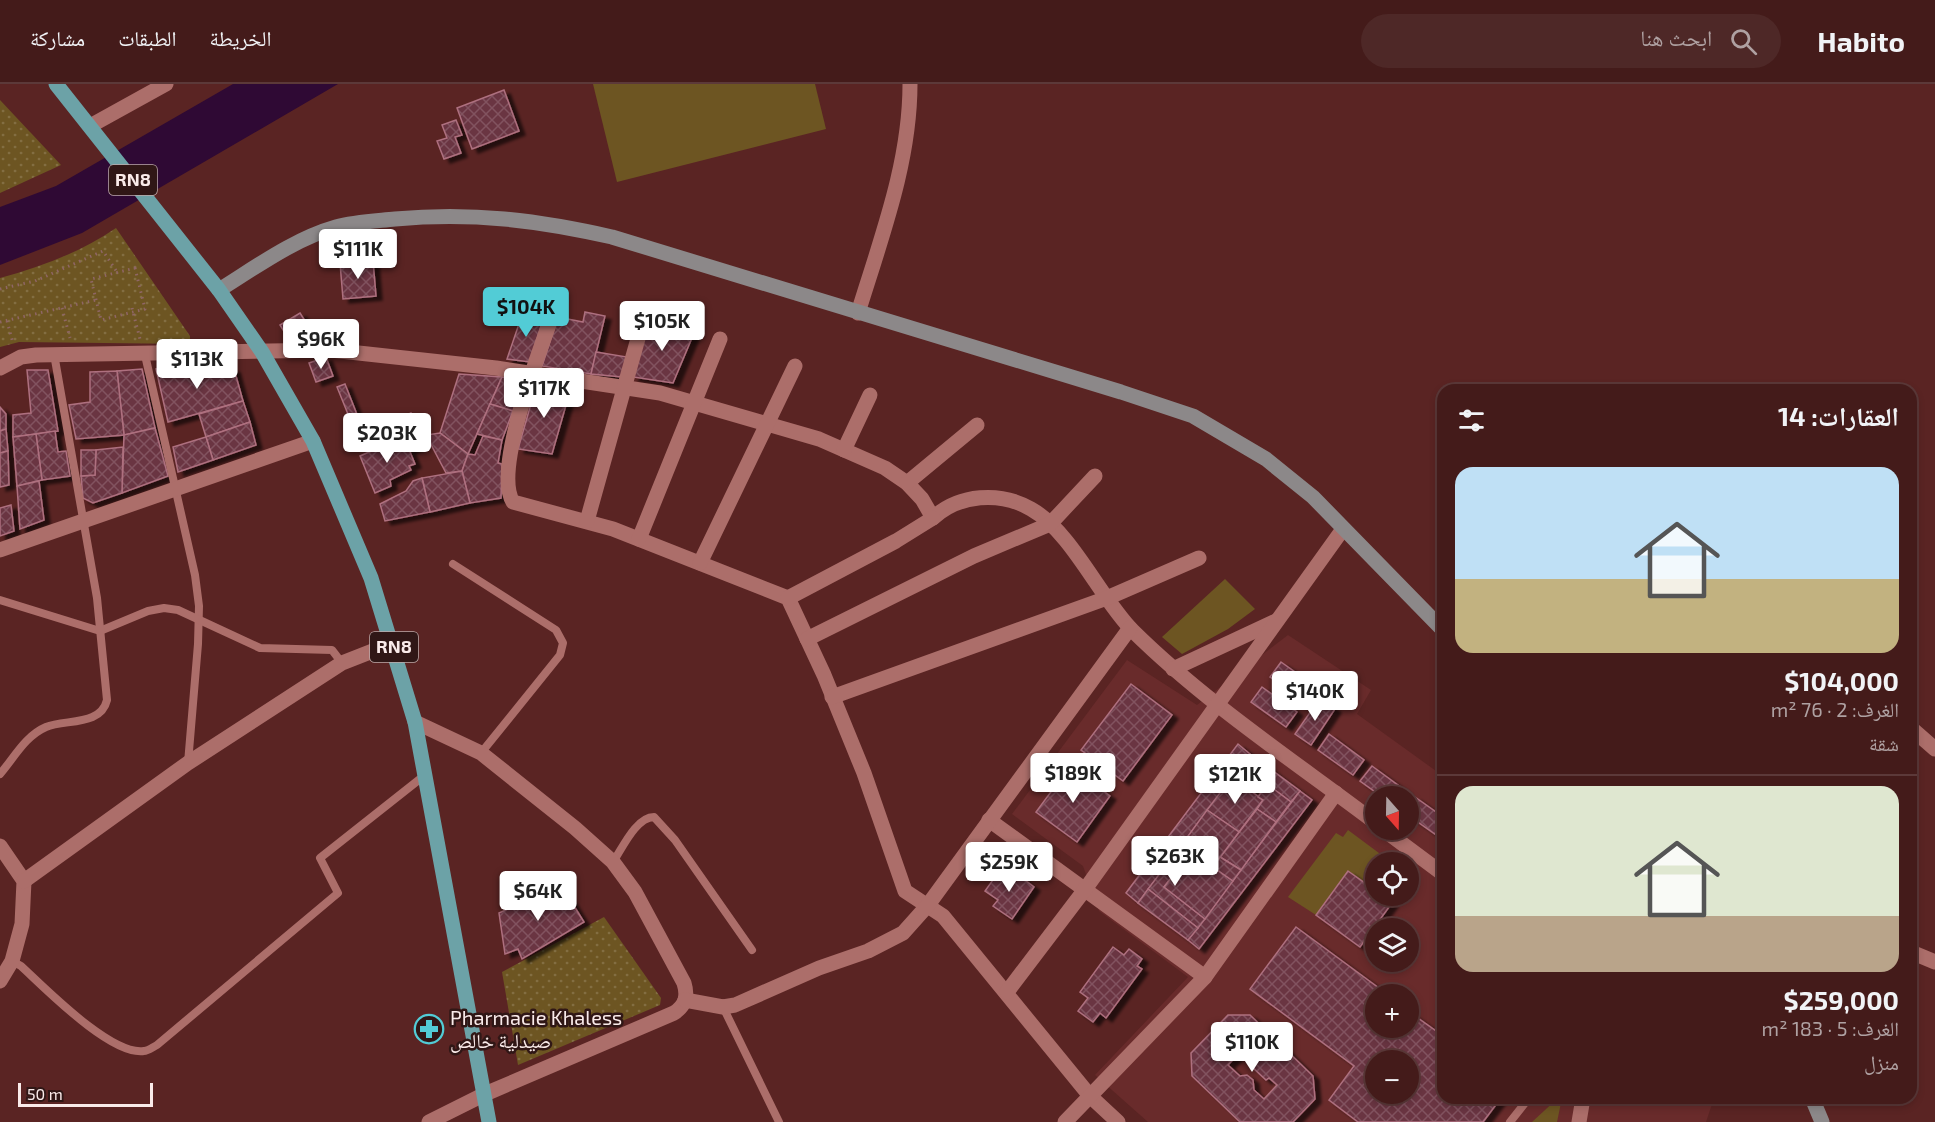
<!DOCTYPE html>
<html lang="ar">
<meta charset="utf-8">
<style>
body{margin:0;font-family:"Exo 2","Noto Naskh Arabic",sans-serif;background:#4e2827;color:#f1f3f6;direction:rtl;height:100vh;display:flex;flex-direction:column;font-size:22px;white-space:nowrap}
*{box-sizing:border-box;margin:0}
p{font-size:20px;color:#afa1a2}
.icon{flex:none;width:33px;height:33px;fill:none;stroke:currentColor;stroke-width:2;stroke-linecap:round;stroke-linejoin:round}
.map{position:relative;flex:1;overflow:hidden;direction:ltr}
.sheet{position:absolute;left:1437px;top:300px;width:480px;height:720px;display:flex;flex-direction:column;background:#441b1a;border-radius:18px;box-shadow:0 3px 9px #0003,0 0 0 2px #5c3939;direction:rtl}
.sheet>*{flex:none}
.needle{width:39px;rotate:160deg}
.controls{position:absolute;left:1365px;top:702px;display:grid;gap:12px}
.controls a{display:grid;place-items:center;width:54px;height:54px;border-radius:50%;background:#441b1a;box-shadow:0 3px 9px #0003,0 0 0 2px #5c3939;font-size:30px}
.scale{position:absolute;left:18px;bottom:15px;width:135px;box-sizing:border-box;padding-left:6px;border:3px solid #faebea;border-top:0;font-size:16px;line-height:21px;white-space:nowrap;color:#faebea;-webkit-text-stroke:4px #301716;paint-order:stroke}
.price{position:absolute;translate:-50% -51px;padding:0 14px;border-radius:6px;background:#fff;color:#222;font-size:20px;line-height:39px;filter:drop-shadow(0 2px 3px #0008)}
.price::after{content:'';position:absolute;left:50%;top:36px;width:18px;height:14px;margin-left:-9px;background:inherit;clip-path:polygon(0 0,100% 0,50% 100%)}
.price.on{background:#52ccd6;color:#111}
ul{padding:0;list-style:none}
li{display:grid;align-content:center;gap:12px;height:318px;padding:0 18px}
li+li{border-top:2px solid #5c3939}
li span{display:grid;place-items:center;height:186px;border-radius:18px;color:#555}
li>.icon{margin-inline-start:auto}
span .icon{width:108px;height:108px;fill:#fffc;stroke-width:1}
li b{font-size:26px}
h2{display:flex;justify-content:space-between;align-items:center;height:72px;padding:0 18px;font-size:26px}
header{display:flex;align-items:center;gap:36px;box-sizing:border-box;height:84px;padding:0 30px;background:#441b1a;border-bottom:2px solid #5c3939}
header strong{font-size:28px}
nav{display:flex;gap:33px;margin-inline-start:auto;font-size:21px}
.search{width:420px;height:54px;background:#4e2827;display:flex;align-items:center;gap:15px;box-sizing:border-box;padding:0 21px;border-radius:33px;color:#afa1a2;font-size:22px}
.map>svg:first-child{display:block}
</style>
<header>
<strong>Habito</strong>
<div class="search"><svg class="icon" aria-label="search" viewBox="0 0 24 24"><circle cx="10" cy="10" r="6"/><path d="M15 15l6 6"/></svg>ابحث هنا</div>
<nav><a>الخريطة</a><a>الطبقات</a><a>مشاركة</a></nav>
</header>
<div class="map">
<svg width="1935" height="1038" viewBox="0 0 1935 1038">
<defs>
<pattern id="park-dots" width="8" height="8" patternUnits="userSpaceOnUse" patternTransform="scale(1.5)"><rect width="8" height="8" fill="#6d5522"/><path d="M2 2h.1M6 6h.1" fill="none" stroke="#836e42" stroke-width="1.8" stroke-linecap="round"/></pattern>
<pattern id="building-cross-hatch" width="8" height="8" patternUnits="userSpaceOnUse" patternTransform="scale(1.5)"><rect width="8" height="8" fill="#6b3443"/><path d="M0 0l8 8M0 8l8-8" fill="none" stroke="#81525e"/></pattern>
<filter id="shadow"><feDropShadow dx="6" dy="4" stdDeviation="1.5" flood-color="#0009"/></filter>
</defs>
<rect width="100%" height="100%" fill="#5a2423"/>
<path fill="#692b2b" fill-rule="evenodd" d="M1288 551 1371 606 1357 630 1443 692V1014H1714L1706 1038H1148L1095 991 1188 893 1099 827 1083 782 1012 730 1127 576 1197 621ZM1376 712H1408V746H1376ZM1376 778H1408V812H1376ZM1376 844H1408V878H1376ZM1376 910H1408V944H1376ZM1376 976H1408V1010H1376Z"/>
<g fill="#6d5522">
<polygon points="593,0 815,0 826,45 617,98"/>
<polygon points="1225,495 1255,525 1228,545 1182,570 1162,553"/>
<polygon points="1348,746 1391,778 1376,778 1375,807 1316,831 1288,813 1336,749 1343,753"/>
<polygon points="1558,1014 1562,1014 1557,1038 1532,1038"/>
</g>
<g fill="url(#park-dots)">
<polygon points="0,16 61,81 0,109"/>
<path d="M116 144 190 252V260L19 258 0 263V194C41 183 81 168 116 144Z"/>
<polygon points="604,833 661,914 660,921 518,981 502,888"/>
</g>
<polygon fill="#2f0934" points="233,0 338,0 82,149 0,181 0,123 56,102"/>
<g fill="url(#building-cross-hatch)" stroke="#ae707f" stroke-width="1.5" fill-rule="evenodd" filter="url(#shadow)">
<polygon points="504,6 519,47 472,65 457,24"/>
<polygon points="456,36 462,51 455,53 461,69 444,75 437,57 447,54 442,41"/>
<polygon points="373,177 376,212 343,215 340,179"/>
<polygon points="523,228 544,232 530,278 507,275"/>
<polygon points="585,228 605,232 591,290 542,282 558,233 583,238"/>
<polygon points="300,229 315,253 291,259 280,241"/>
<polygon points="650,235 694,249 673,299 633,293"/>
<polygon points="596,268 627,273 622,293 591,290"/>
<polygon points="326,273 333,292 316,298 309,279"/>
<polygon points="184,282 234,285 243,317 168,338 156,285"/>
<polygon points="142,285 155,344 124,351 117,287"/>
<polygon points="27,286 48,286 58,347 13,353 13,331 31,329"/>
<polygon points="117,287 124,351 76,355 69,321 90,318 90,288"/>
<polygon points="459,290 502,293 468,370 440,349"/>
<polygon points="502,293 522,297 513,327 490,320"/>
<polygon points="537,299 570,307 552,370 518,365"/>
<polygon points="345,300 365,351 358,355 337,303"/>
<polygon points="243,317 250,338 206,353 199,330"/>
<polygon points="490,320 513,327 502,356 477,350"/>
<polygon points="0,323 6,330 6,345 0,347"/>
<polygon points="411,329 423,359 409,366 397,335"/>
<polygon points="397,335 404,353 391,359 384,341"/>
<polygon points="250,338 256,361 213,376 206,353"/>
<polygon points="155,344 168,392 122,409 124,351"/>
<polygon points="6,345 8,367 0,369 0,347"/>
<polygon points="55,347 58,368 66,367 70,392 42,396 36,350"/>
<polygon points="440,349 468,370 462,387 446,389 426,351"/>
<polygon points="36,350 42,396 17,402 13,353"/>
<polygon points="483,352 502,356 498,379 502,380 501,414 470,419 462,387 468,370 475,371"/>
<polygon points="206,353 213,376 178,388 173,363"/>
<polygon points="404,353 415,380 409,382 411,386 390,396 391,402 375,409 360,372"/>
<polygon points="123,363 122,409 93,419 83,414 81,392 95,391 96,366"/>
<polygon points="81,366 96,366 95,391 81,392"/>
<polygon points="8,367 9,401 0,403 0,369"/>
<polygon points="462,387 470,419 430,428 422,394"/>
<polygon points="422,394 430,428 385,437 380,420 406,407 413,397"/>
<polygon points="39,397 44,436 20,445 17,402"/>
<polygon points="11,421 14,447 0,452 0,424"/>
<polygon points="1281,578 1316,603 1305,618 1270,593"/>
<polygon points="1131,600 1172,631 1123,697 1081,666"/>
<polygon points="1262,603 1297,628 1286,643 1251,618"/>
<polygon points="1320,614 1335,625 1311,661 1295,650"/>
<polygon points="1329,650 1364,676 1353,691 1318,666"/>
<polygon points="1238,660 1250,670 1138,819 1126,809"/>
<polygon points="1250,670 1300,707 1291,718 1241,681"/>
<polygon points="1241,681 1260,695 1250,707 1232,693"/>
<polygon points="1070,682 1110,712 1077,758 1036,728"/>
<polygon points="1372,682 1406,707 1403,712 1381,712 1360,697"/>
<polygon points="1232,693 1263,716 1239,748 1207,726"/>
<polygon points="1267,700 1291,718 1276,738 1257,725 1263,716 1258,713"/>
<polygon points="1300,707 1312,716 1199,865 1188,856"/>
<polygon points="1415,713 1443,733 1443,748 1439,753 1408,731 1408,721"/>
<polygon points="1257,725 1276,738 1241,786 1220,773"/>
<polygon points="1207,726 1239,748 1213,783 1183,759"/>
<polygon points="1183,759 1192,768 1164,803 1205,835 1198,844 1148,805"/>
<polygon points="1192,768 1233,797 1205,835 1164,803"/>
<polygon points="1220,773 1241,786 1233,797 1213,783"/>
<polygon points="1000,786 1013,795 1017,790 1034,803 1012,835 993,822 998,816 985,807"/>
<polygon points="1348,787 1376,807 1376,812 1382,812 1392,819 1360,863 1316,831"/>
<polygon points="561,801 584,838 522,875 518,865 505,870 499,829"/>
<polygon points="1148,805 1198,844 1188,856 1138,819"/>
<path d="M1296 843 1387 910H1376V944H1408V927L1443 952V1014H1501L1483 1038H1358L1329 1016 1354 982 1250 905ZM1376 976H1408V1010H1376Z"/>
<polygon points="1113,863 1124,871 1129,865 1142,875 1137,882 1142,885 1106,934 1100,929 1093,938 1078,927 1088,914 1080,908"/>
<path d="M1228 931H1250L1313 992 1315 1015 1293 1038H1240L1192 992 1191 969ZM1241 967 1251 976 1249 980 1266 996 1269 994 1277 1001 1264 1015 1254 1006 1253 996 1247 991 1240 992 1228 981Z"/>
</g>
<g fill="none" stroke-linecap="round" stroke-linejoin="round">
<g stroke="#8f6665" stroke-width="3" stroke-dasharray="1.5 4.5" stroke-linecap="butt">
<polygon points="135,184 145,225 101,236 91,195"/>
<polyline points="0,205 35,197 103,167 117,188"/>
<polyline points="62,224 70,254"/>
<polyline points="132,224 140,255"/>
<polyline points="7,237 13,259"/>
<polyline points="0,238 96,216"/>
</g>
<g stroke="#ac6e6a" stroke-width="8">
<polyline points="145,271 195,491 199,522 198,560 188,679"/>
<polyline points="453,480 556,546 563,559 560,571 481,669"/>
<polyline points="0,516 100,547 148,527 164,524 178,526 260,564 332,566 342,579"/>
<path d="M0 690C14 674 25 652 46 643 66 635 101 642 107 616L97 514 54 270"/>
<path d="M613 778C622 765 636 733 654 733L675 756 752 866"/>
<path d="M12 877 21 882C45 904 111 972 144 967 148 967 153 963 157 961L338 809 320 774 425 691"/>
<polyline points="723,923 779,1038"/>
<polyline points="1510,1038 1529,1014"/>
</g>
<g stroke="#ac6e6a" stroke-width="15">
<path d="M556 221C543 259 492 385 513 418L613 445 788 514 824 591 864 689 905 807 943 832 1090 1012 1118 1038"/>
<path d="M858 229C881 154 910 79 910 0"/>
<path d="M0 284 21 273 36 271 331 266 496 284 660 309 819 355 885 384 907 399 922 415 933 434C959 410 1000 407 1031 425 1072 448 1100 514 1133 547 1206 619 1294 677 1376 739"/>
<polyline points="844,366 870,311"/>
<polyline points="907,399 977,341"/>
<polyline points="587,437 644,233"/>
<polyline points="639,455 720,255"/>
<polyline points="700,479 795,282"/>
<polyline points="788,514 896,457 933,434"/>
<polyline points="807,555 974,472 1050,440 1095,392"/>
<polyline points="1173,585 1276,537"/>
<polyline points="832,613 1107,514 1199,474"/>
<path d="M415 638 481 669 575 744 613 778 635 808 684 899C688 912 686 921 674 929L485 1010 429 1038"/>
<polyline points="1911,644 1935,665"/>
<polyline points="989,736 1205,893"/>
<polyline points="1384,746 1443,790"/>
<polyline points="0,762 24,797 22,840 12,877 0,897"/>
<polyline points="24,797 188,679 342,579 393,559"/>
<polyline points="1911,868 1935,878"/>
<polyline points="1007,908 1086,804 1343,445"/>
<polyline points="685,916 723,923 735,921 819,884 868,867 903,849 928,821 1130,544"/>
<polyline points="1065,1038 1205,893 1336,709"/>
<polyline points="1579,1038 1583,1014"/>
</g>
<g stroke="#ac6e6a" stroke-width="15">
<polyline points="90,42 166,0"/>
<polyline points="0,466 313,357"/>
</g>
<g stroke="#8c8889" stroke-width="15">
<path d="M219 206C256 183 294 155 336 143 354 138 376 137 395 135 472 128 537 136 612 153L1121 308 1193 332 1266 375 1313 413 1443 546"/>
<polyline points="1812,1014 1822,1038"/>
</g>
<polyline stroke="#6ca2a7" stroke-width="15" points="56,0 219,206 262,268 313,357 371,494 415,638 489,1038"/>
</g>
<defs>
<g id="pharmacy-ring" transform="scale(1.5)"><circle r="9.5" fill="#301716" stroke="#52ccd6" stroke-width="1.5"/><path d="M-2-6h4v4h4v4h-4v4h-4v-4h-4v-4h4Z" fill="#52ccd6"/></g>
</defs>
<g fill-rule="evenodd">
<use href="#pharmacy-ring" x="429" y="945"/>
</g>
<g text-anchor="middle" stroke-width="5" stroke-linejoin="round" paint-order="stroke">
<g fill="#301716" stroke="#bdabaa" stroke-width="1.5">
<rect x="109" y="81" width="48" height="30" rx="4.5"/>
<rect x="370" y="548" width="48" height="30" rx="4.5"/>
</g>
<g font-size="18" font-weight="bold" fill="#faebea">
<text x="133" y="102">RN8</text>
<text x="394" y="569">RN8</text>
</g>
<g font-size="20" fill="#faebea" stroke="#301716" text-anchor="start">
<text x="450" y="941">Pharmacie Khaless<tspan x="450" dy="23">صيدلية خالص</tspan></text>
</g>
</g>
</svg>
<div class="controls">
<a><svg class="needle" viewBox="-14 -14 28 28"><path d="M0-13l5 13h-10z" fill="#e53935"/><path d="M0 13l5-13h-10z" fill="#afa1a2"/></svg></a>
<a><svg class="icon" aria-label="locate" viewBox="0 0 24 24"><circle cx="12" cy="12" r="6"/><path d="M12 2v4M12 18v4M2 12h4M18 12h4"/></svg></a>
<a><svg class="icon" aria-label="layers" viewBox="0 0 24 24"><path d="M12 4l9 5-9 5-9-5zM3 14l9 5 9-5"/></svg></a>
<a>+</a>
<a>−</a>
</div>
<div class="scale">50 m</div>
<b class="price" style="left:358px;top:196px">$111K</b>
<b class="price on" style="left:526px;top:254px">$104K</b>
<b class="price" style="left:662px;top:268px">$105K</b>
<b class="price" style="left:321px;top:286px">$96K</b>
<b class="price" style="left:197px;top:306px">$113K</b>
<b class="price" style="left:544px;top:335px">$117K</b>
<b class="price" style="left:387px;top:380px">$203K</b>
<b class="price" style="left:1315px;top:638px">$140K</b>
<b class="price" style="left:1073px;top:720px">$189K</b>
<b class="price" style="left:1235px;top:721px">$121K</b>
<b class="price" style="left:1175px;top:803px">$263K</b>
<b class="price" style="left:1009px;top:809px">$259K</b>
<b class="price" style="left:538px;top:838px">$64K</b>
<b class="price" style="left:1252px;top:989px">$110K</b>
<section class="sheet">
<h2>العقارات: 14<svg class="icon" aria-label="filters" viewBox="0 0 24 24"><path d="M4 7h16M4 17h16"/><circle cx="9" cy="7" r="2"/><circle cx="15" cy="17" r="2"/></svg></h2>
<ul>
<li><span style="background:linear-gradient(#bfe0f5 60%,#c2b280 0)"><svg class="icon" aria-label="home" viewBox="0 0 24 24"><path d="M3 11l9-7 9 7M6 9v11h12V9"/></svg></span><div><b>$104,000</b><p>الغرف: 2 · 76 m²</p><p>شقة</p></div></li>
<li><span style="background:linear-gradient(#dfe7d0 70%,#b9a48a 0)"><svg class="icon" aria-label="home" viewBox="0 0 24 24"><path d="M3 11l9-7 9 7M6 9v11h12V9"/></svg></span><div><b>$259,000</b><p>الغرف: 5 · 183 m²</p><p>منزل</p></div></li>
</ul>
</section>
</div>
